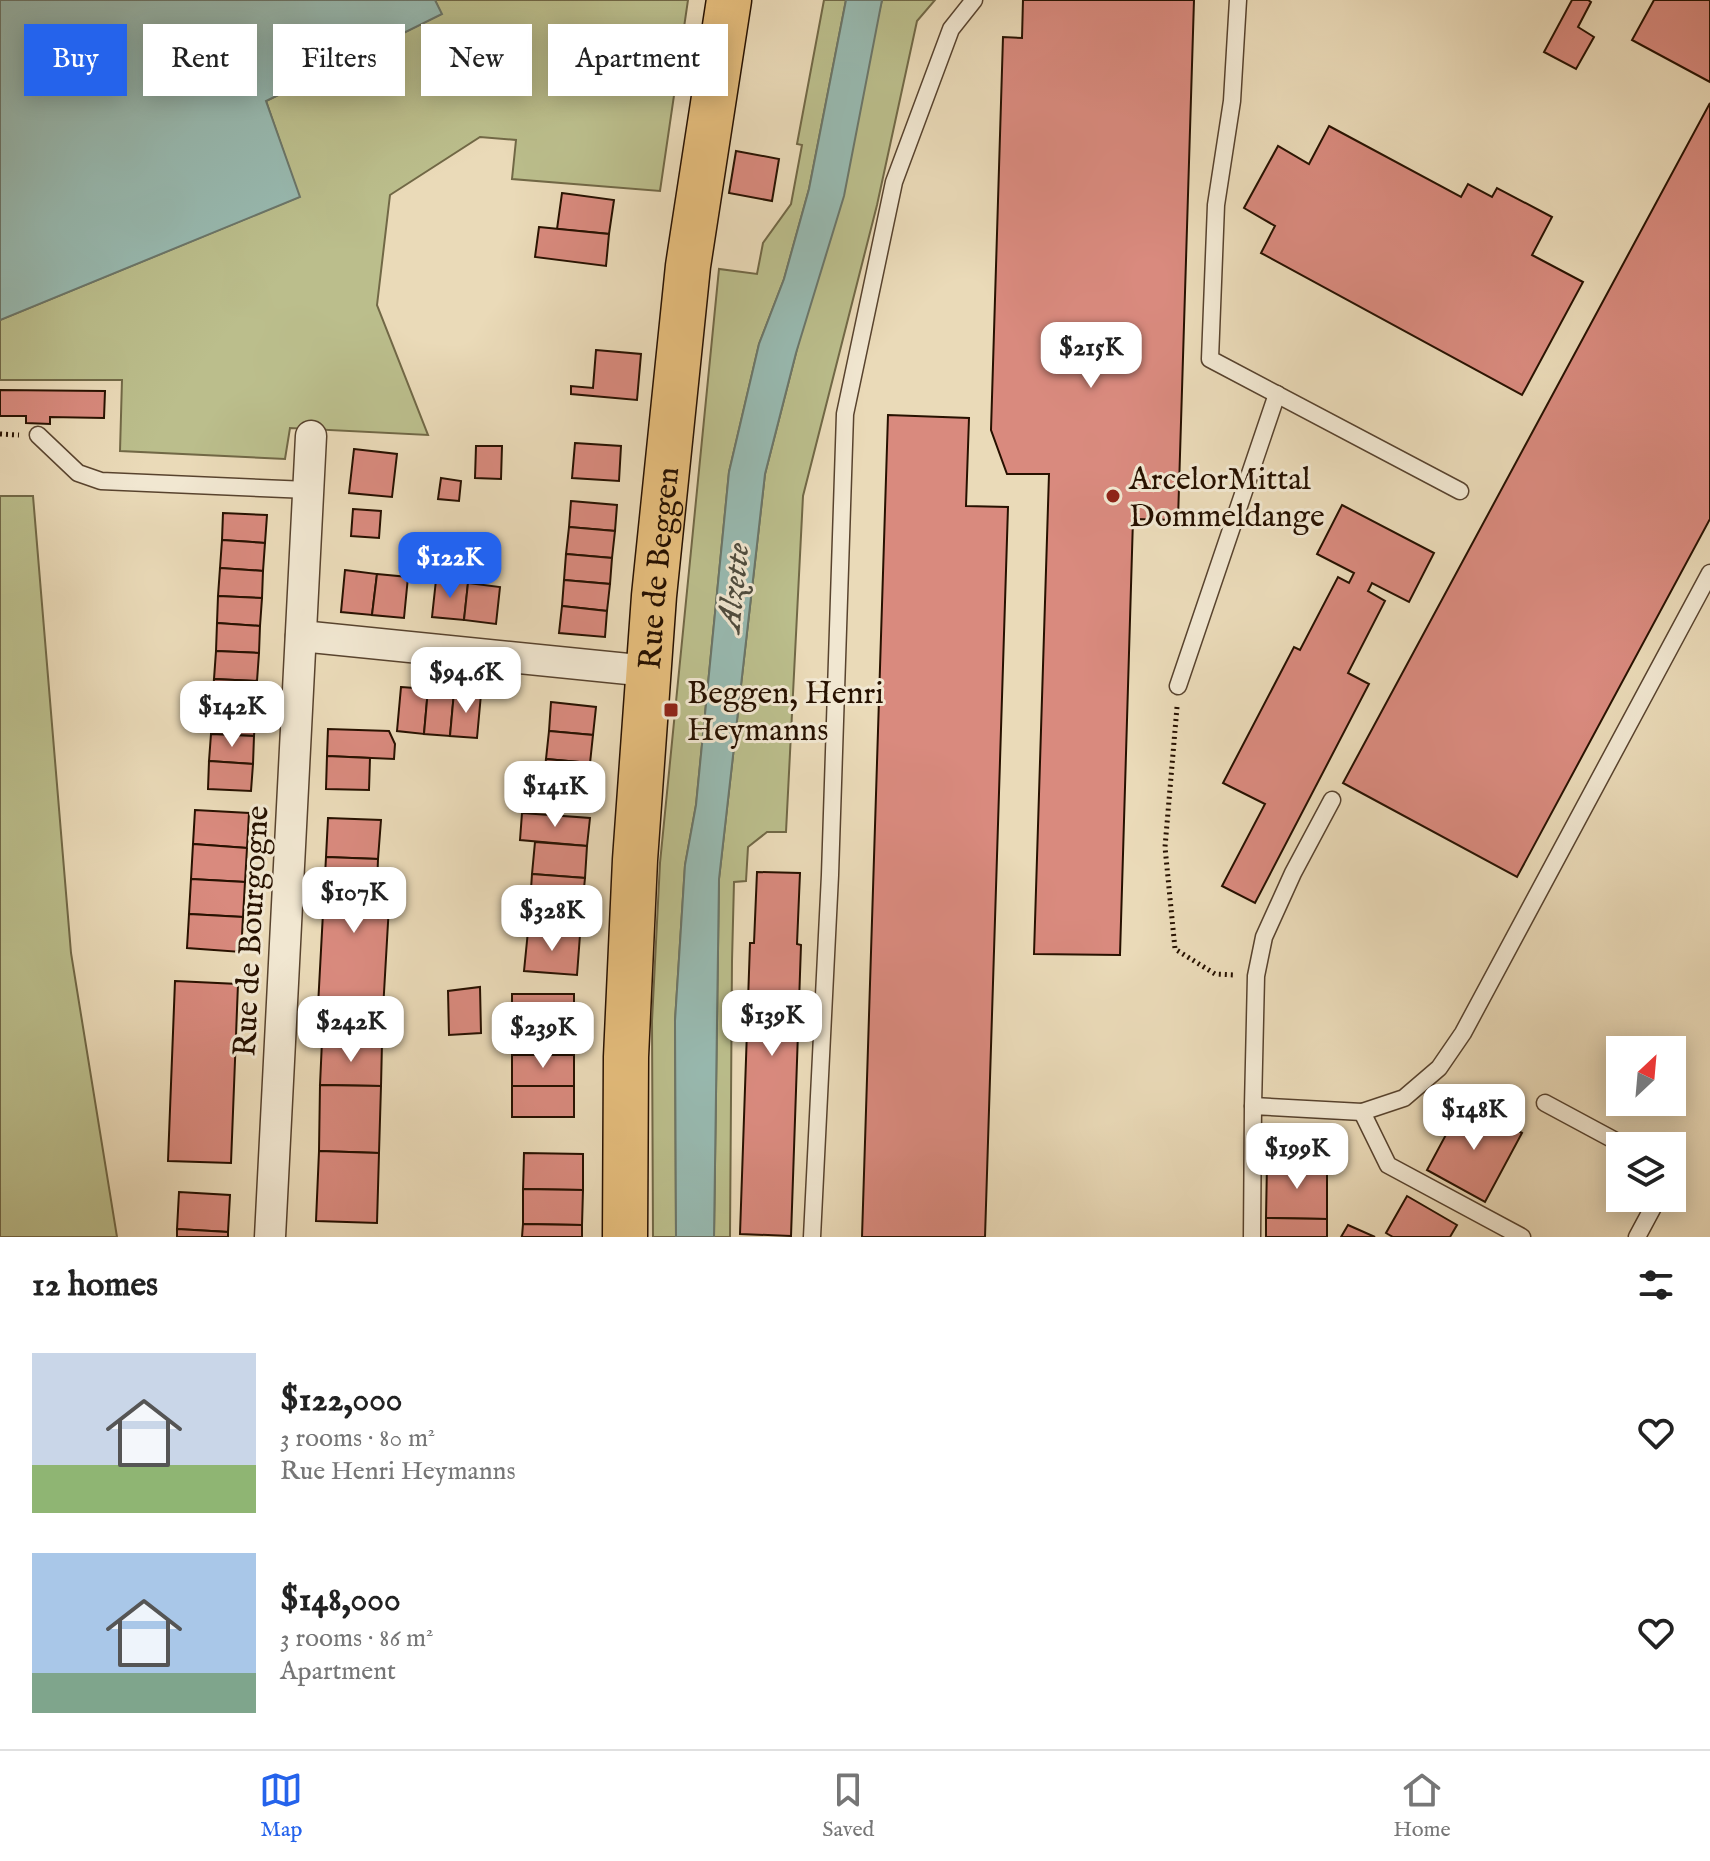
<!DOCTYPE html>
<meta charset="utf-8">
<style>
body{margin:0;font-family:"IM FELL English",serif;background:#f6f6f6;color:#222;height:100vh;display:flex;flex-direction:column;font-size:30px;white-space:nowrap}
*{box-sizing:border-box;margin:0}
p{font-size:26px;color:#767676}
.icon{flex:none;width:44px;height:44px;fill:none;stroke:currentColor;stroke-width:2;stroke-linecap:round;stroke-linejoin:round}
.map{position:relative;height:1237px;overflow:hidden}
.drawer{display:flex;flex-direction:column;background:#fff;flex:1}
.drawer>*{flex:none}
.top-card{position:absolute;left:24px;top:24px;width:800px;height:72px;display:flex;gap:16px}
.needle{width:52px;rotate:26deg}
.buttons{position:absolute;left:1606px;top:1036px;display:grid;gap:16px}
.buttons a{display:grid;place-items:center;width:80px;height:80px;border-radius:0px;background:#fff;box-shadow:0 4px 20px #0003;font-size:40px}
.price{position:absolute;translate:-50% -68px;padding:0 18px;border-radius:16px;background:#fff;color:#222;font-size:26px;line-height:52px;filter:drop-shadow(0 2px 4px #0008)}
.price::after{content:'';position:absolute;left:50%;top:48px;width:24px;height:18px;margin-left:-12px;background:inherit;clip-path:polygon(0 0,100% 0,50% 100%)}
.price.selected{background:#2563eb;color:#fff}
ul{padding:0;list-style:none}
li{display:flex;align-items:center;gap:24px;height:200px;padding:0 32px}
li span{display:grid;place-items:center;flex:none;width:224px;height:160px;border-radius:0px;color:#555}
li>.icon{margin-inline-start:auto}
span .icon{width:96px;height:96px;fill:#fffc;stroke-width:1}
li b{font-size:34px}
h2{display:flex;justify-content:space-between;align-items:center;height:96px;padding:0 32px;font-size:34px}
.chip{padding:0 28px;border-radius:0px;background:#fff;box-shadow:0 4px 20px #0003;font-size:28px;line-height:72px}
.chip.selected{background:#2563eb;color:#fff}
.tab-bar{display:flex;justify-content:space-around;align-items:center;height:112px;border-top:2px solid #e0e0e0;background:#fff;font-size:22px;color:#767676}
.tab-bar a{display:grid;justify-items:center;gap:4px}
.tab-bar .selected{color:#2563eb}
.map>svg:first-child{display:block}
</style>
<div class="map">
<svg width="1710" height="1237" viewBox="0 0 1710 1237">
<rect width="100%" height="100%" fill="#eadab8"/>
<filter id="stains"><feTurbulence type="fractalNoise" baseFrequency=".0025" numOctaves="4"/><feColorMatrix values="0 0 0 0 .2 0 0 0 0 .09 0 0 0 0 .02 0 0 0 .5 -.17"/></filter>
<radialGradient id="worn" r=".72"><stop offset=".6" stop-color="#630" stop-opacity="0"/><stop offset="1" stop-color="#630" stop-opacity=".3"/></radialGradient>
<g fill="#bbbe8c" stroke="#716846" stroke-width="2">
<polygon points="435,0 688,0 660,191 512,179 516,140 480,137 390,195 377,305 428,435 290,428 285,459 120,451 122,380 0,380 0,320 299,197 266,101 441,14"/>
<polygon points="824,0 846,0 809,189 784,279 759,344 729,472 696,805 685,865 675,1021 676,1237 653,1237 652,1021 660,863 719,269 757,274 763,243 791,204 802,145 797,144"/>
<polygon points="882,0 935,0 917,21 877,205 803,496 786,832 767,832 748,847 746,881 734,882 732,961 730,1237 714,1237 719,879 765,474 796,353"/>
<polygon points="0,496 33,496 71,953 117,1237 0,1237"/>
</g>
<g fill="#98bab1" stroke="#6b766a" stroke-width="2">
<polygon points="0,0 435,0 442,14 266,101 300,197 0,320"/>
<polygon points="846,0 882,0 844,196 796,353 765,474 719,879 714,1237 676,1237 675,1021 685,865 696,805 729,472 759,344 784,279 809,189"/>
</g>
<g fill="#d98a7e" stroke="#271100" stroke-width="2">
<polygon points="1023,0 1194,0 1178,520 1133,519 1120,955 1034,954 1049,474 1007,474 991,430 1003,37 1022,38"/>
<polygon points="1572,0 1588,0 1591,2 1578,27 1594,37 1576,69 1544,52"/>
<polygon points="1654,0 1710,0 1710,82 1632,40"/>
<polygon points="1710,103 1710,519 1517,877 1343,783"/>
<polygon points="1329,126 1461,197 1468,184 1492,197 1497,188 1552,217 1532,255 1583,282 1522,395 1261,253 1275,226 1244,208 1278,146 1309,164"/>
<polygon points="736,151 779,159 772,201 729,193"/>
<polygon points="562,193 614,200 609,234 557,229"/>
<polygon points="539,227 609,234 606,266 535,257"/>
<polygon points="596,350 641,354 637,400 571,394 571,386 593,388"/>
<polygon points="0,390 105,391 104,418 50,417 50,424 26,423 26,416 0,416"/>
<polygon points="888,415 969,418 966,506 1008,507 985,1237 862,1237"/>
<polygon points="575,443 621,446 619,481 572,478"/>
<polygon points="476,446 502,446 501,479 475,478"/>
<polygon points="354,449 397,454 392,497 349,493"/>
<polygon points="441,478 461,481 459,501 438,499"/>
<polygon points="571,501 617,505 615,531 569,527"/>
<polygon points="1342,505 1434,553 1409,602 1372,583 1368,591 1385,601 1348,673 1369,684 1255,903 1222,886 1265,804 1223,783 1294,647 1300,650 1338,577 1349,583 1354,573 1317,554"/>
<polygon points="353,509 381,511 379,538 351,536"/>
<polygon points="223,513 267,515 265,543 222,540"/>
<polygon points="569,527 615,531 612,558 566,554"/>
<polygon points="222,540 265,543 263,571 220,568"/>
<polygon points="566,554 612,558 610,584 564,580"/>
<polygon points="220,568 263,571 262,598 218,596"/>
<polygon points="345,570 377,574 372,615 341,612"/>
<polygon points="377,574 408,577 404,618 372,615"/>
<polygon points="436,580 468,583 464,620 432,617"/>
<polygon points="564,580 610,584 607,611 562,606"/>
<polygon points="468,583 500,587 496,624 464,620"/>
<polygon points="218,596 262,598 260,626 217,623"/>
<polygon points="562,606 607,611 605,637 559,633"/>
<polygon points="217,623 260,626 259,653 216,651"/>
<polygon points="216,651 259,653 257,681 214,679"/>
<polygon points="214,679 257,681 256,709 212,706"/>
<polygon points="401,687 428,689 424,734 397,731"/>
<polygon points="428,689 454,692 450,736 424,734"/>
<polygon points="454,692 481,694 477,738 450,736"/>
<polygon points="551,702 596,707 593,735 549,731"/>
<polygon points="212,706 256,709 254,736 211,734"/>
<polygon points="328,729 389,731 395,744 394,759 327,756"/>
<polygon points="549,731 593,735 590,763 546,759"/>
<polygon points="211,734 254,736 253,764 209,761"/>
<polygon points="327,756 370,758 369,790 326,789"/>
<polygon points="546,759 590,763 588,791 543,787"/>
<polygon points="209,761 253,764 251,791 208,789"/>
<polygon points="195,810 249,813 247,848 193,844"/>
<polygon points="522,813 590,818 587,846 520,840"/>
<polygon points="328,818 381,820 378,859 326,857"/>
<polygon points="535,842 587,846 585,878 532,874"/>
<polygon points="193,844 247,848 245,882 191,879"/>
<polygon points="326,857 378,859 377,888 390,888 383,1010 318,1006"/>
<polygon points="757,872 800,873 797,944 801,945 791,1236 740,1234 750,943 754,943"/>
<polygon points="532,874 585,878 582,908 530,904"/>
<polygon points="191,879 245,882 243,917 189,914"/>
<polygon points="530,904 582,908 580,935 528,931"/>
<polygon points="189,914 243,917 241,952 187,948"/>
<polygon points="528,931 580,935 577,975 524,971"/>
<polygon points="175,981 238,984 231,1163 168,1161"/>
<polygon points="480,987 481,1033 449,1035 448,991"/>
<polygon points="512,994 574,994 574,1024 512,1025"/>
<polygon points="574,1024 574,1055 512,1055 512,1025"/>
<polygon points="322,1041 382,1043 381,1086 320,1085"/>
<rect x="512" y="1055" width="62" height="31"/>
<polygon points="320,1085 381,1086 379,1153 319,1151"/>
<rect x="512" y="1086" width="62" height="31"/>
<polygon points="1464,1101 1522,1133 1485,1202 1427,1170"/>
<polygon points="319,1151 379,1153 377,1223 316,1221"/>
<polygon points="524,1153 583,1154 583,1190 523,1189"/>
<polygon points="1267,1163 1327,1165 1327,1219 1266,1218"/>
<polygon points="523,1189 583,1190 582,1225 523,1224"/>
<polygon points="179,1192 230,1195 228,1232 177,1229"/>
<polygon points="1407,1196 1457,1225 1450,1237 1393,1237 1386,1233"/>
<polygon points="1266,1218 1327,1219 1327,1237 1266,1237"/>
<polygon points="523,1224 582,1225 582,1237 522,1237"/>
<polygon points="1348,1225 1375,1237 1341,1237"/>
<polygon points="177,1229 228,1232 228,1237 177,1237"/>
</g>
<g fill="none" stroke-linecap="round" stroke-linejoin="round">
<g stroke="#58432e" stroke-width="19">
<g id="lane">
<polyline points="1238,0 1232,101 1216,205 1210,359 1460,491"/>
<polyline points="38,435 78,473 101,481 308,490"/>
<polyline points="1178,686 1277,394"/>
<polyline points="1545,1103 1625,1146"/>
<polyline points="1253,1106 1256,976 1264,937 1293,873 1332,800"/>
<polyline points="1362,1112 1388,1165 1522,1237"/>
<polyline points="1672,1171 1672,1172"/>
<polyline points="812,1237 830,875 845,414 894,182 951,29 974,0"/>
<polyline points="1252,1237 1253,1106 1362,1112 1404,1098 1439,1068 1463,1033 1710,573"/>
<polyline points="1637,1237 1658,1198"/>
</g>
</g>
<g stroke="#58432e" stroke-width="33">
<g id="street">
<polyline points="301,636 648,671"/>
<polyline points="270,1237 311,436"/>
</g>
</g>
<g stroke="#271100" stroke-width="47">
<g id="primary">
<path id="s1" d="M625 1237 626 1057 635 860 654 596 688 266 729 0"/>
</g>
</g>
<g stroke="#271100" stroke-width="5" stroke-dasharray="2 4" stroke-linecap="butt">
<polyline points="0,434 19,435"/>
<polyline points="1177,707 1165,847 1175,949 1215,974 1235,975"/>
</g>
<use href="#lane" stroke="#f1e7d1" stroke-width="16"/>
<use href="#street" stroke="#f1e7d1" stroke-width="30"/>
<use href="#primary" stroke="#e5bd7c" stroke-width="44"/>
</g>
<g fill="#8f2418" stroke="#f1e7d1" stroke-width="3">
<circle cx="1113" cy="496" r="8"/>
<rect x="663" y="702" width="16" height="16" rx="4"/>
</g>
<g text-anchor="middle" stroke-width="6" stroke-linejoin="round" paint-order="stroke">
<g font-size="32" fill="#271100" stroke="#f1e7d1" text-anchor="start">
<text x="1129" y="489">ArcelorMittal<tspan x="1129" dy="37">Dommeldange</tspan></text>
<text x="687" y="703">Beggen, Henri<tspan x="687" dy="37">Heymanns</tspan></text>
</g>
<g font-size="32" fill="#271100" stroke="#f1e7d1">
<text dy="11" stroke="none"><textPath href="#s1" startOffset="670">Rue de Beggen</textPath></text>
<text transform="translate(250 931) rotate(-87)" y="11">Rue de Bourgogne</text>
</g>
<g font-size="34" font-style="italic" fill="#4f4c3e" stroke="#f1e7d1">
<text transform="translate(732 587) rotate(-84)" y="12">Alzette</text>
</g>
</g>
<rect width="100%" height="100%" filter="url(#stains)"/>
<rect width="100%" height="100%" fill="url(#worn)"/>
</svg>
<div class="buttons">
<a><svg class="needle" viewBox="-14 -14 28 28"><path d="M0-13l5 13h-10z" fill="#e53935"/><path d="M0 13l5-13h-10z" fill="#767676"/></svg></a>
<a><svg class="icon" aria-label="layers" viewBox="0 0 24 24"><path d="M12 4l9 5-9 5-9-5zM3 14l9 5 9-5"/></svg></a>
</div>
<b class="price" style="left:1091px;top:390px">$215K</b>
<b class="price selected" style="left:450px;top:600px">$122K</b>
<b class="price" style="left:466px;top:715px">$94.6K</b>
<b class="price" style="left:232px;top:749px">$142K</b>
<b class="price" style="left:555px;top:829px">$141K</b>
<b class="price" style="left:354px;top:935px">$107K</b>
<b class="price" style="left:552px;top:953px">$328K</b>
<b class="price" style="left:772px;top:1058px">$139K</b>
<b class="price" style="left:351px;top:1064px">$242K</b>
<b class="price" style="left:543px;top:1070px">$239K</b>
<b class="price" style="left:1474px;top:1152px">$148K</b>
<b class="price" style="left:1297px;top:1191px">$199K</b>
<div class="top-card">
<a class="chip selected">Buy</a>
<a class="chip">Rent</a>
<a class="chip">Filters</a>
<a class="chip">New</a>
<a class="chip">Apartment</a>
</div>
</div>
<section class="drawer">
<h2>12 homes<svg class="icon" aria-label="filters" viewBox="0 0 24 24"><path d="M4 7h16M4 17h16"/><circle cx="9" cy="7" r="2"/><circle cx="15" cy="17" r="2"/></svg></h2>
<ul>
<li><span style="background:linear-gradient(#c9d6e8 70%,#8fb573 0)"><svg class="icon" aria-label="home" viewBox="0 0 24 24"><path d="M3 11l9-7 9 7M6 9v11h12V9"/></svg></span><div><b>$122,000</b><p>3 rooms · 80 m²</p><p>Rue Henri Heymanns</p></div><svg class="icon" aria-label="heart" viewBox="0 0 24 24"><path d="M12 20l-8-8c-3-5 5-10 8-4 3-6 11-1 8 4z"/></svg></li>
<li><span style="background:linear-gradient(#a9c7e8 75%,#7fa58c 0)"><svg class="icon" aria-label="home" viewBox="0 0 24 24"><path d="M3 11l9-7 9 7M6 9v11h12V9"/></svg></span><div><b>$148,000</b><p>3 rooms · 86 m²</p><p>Apartment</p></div><svg class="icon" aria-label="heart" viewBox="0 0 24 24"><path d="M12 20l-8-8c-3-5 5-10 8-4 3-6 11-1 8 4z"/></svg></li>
</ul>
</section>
<nav class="tab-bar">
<a class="selected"><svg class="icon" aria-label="map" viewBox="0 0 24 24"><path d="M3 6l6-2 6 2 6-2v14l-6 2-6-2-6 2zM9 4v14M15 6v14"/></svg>Map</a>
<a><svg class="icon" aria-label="saved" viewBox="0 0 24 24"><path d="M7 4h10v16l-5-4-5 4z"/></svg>Saved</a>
<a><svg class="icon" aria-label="home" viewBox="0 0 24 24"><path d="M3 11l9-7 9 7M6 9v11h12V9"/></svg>Home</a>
</nav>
